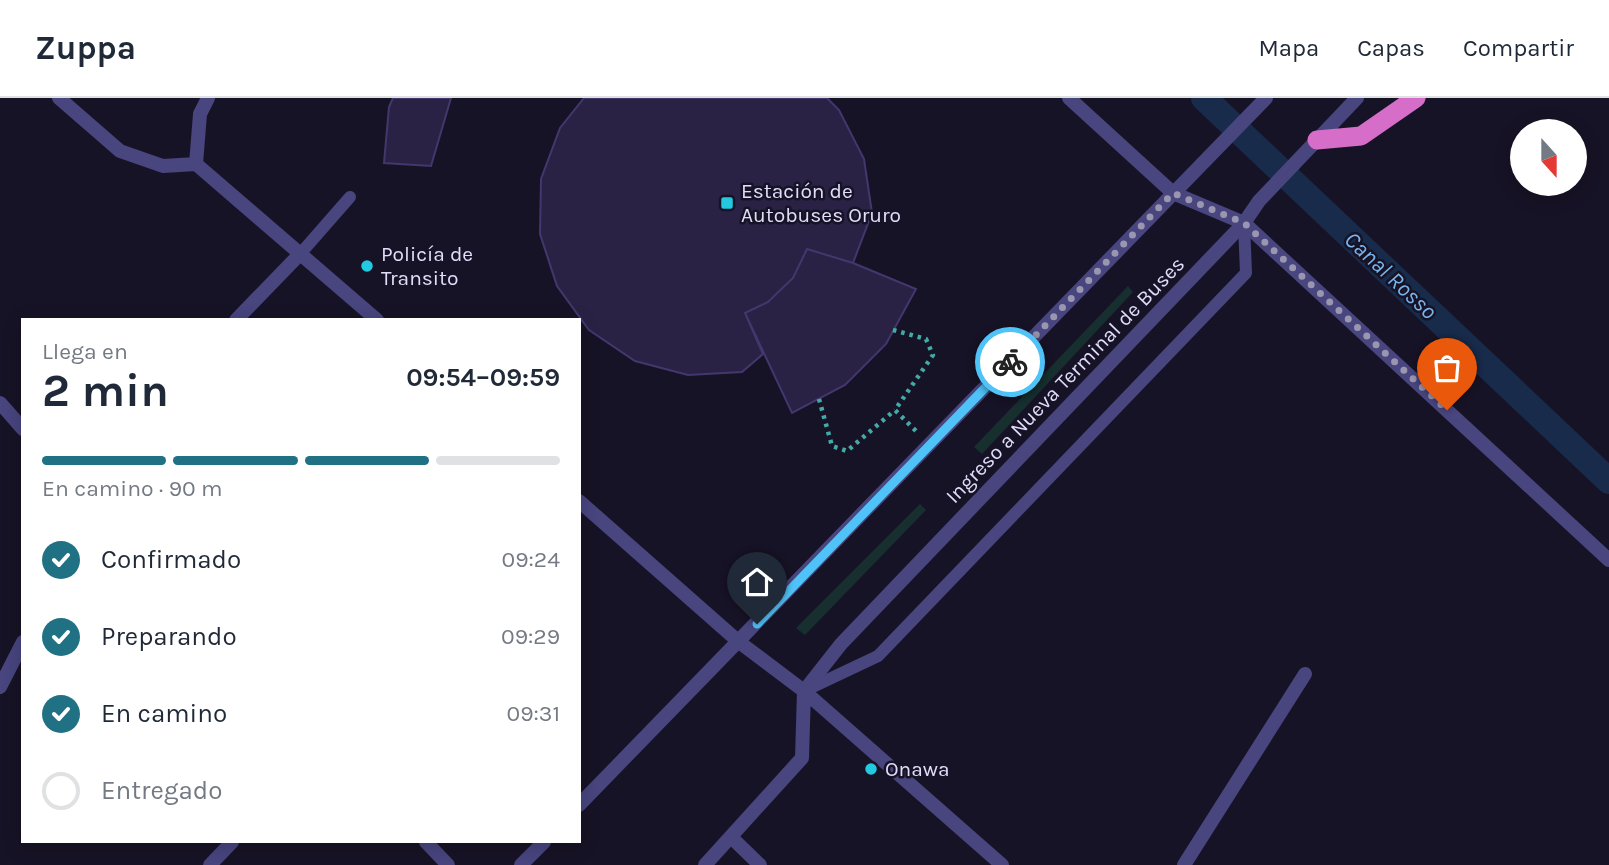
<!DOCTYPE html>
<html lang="es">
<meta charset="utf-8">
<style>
body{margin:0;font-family:Karla,sans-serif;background:#f2f2f3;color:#1f2937;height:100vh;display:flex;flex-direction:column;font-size:26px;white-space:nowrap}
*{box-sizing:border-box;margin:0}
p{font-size:23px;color:#747a83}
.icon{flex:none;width:38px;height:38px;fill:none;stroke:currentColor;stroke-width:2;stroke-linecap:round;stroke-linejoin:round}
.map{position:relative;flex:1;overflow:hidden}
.sheet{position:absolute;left:21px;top:220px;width:560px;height:525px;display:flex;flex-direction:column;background:#fff;border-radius:0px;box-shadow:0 4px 18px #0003}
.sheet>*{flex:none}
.needle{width:46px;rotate:159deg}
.fabs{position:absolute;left:1510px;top:21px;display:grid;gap:14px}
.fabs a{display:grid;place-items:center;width:77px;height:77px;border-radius:50%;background:#fff;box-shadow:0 4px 18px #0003;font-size:35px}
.pin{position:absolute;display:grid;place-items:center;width:60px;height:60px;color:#fff;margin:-72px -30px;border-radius:50% 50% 50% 0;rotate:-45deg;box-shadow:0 0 7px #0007}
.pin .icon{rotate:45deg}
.courier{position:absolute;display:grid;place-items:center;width:70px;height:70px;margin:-35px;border:5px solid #4fc3f7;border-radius:50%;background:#fff;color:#222;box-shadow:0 2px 9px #0007}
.head em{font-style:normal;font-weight:700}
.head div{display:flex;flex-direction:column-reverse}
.head{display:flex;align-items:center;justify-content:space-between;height:119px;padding:0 21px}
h1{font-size:46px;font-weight:700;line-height:52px}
.bar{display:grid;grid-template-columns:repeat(4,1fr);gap:10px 7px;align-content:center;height:84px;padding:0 21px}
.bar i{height:9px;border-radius:5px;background:#e0e1e3}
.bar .active{background:#207184}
.bar p{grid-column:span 4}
ol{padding:0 21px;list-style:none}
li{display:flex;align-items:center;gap:21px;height:77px}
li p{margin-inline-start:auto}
li .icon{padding:7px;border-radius:50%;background:#207184;color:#fff;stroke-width:4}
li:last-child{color:#747a83}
li i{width:38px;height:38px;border:4px solid #e0e1e3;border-radius:50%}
header{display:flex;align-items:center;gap:42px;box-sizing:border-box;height:98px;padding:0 35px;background:#fff;border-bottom:2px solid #e0e1e3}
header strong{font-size:33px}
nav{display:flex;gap:38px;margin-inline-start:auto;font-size:24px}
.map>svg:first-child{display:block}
.green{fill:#172f2f}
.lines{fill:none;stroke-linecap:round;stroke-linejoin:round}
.canal{stroke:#182b4a;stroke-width:26}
.building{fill:#2a2245;stroke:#43376d;stroke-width:2}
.path{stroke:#41aba7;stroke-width:4.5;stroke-dasharray:3.5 5;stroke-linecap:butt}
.service{stroke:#48457f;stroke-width:12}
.minor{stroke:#48457f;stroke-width:14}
.tertiary{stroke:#48457f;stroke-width:14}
.trunk{stroke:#d66dc8;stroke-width:19}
.done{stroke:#9a96b0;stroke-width:7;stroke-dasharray:0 12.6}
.route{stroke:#4fc3f7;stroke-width:9}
.poi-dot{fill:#22c9e1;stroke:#171326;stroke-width:2.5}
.labels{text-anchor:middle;stroke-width:5;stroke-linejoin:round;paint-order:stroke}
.poi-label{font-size:21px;fill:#e1ddfa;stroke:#171326;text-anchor:start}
.street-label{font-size:21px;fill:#e1ddfa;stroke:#171326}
.water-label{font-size:23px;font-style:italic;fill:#79b4ed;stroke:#171326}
</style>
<header>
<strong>Zuppa</strong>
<nav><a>Mapa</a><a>Capas</a><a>Compartir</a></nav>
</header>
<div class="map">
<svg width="1609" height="767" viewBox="0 0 1609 767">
<rect width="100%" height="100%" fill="#171326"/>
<!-- green -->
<path class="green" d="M1128 188 1133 194 982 356 974 349Z
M920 406 926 412 805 537 796 530Z"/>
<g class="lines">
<!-- canal -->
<path class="canal" d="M1204 0 1609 383"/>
</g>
<!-- building -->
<path class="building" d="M393 0H451L431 68 384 65 389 9Z
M584 0H827L839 12 864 61 872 115 853 165 807 151 793 180 768 204 745 215 763 256 742 274 688 277 635 263 589 232 557 188 540 136 541 81 560 30Z
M807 151 853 165 916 191 886 246 845 287 792 315 745 215 768 204 793 180Z"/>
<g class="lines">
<!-- path -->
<path class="path" d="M893 232 926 241 933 257 895 312 917 334
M819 301 832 348 847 353 895 312"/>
<!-- service -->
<path class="service" d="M301 155 350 99
M804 593 878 558 1246 175 1244 125"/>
<!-- minor -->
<path class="minor" d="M59 0 120 53 163 68 196 66
M208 0 200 16 196 66 377 222
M1069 0 1173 95 1244 125 1609 462
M236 222 301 155
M0 305 23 331
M579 403 739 544 804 593 1002 767
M0 589 23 544
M731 739 760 767
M426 744 448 767
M210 767 232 744
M705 767 802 660 804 593
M1184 767 1305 576"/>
<!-- tertiary -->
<path class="tertiary" d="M804 593 841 546 1244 125 1259 103 1357 0
M579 707 1266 0
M521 767 544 744"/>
<!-- trunk -->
<path class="trunk" d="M1317 42 1361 38 1416 0"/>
</g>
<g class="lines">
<!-- done -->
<path class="done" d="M1010 264 1173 95 1244 125 1447 312"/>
<!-- route -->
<path class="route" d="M757 526 1010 264"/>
</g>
<!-- markers -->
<g class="poi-dot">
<rect x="720" y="98" width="14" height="14" rx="3.5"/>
<circle cx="367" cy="168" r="7"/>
<circle cx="871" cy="671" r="7"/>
</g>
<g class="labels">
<!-- poi labels -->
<g class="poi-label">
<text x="741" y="100">Estación de<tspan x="741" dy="24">Autobuses Oruro</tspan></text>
<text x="381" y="163">Policía de<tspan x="381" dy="24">Transito</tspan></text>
<text x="885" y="678">Onawa</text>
</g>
<!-- street labels -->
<g class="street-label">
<text transform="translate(1065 282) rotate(-46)" y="7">Ingreso a Nueva Terminal de Buses</text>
</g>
<!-- water labels -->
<g class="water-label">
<text transform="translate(1391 177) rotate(43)" y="8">Canal Rosso</text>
</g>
</g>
</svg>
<div class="fabs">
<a><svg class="needle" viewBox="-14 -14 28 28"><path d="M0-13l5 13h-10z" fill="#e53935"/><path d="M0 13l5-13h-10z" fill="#747a83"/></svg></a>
</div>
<div class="pin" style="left:1447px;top:312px;background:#ea580c"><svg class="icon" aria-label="bag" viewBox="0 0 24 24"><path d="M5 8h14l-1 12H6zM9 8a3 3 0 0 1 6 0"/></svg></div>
<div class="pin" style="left:757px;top:526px;background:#1f2937"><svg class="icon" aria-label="home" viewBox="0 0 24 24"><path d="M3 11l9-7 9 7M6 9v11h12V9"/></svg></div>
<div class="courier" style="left:1010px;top:264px"><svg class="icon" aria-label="bike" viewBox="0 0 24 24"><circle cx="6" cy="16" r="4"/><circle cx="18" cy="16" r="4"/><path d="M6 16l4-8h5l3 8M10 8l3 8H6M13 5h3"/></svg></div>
<section class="sheet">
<div class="head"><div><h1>2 min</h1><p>Llega en</p></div><em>09:54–09:59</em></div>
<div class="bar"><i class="active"></i><i class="active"></i><i class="active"></i><i></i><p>En camino · 90 m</p></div>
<ol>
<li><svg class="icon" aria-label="check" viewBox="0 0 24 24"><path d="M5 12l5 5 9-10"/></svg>Confirmado<p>09:24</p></li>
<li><svg class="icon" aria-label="check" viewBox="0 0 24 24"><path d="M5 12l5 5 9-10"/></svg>Preparando<p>09:29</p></li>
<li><svg class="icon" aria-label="check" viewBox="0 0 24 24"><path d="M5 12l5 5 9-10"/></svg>En camino<p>09:31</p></li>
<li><i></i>Entregado</li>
</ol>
</section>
</div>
